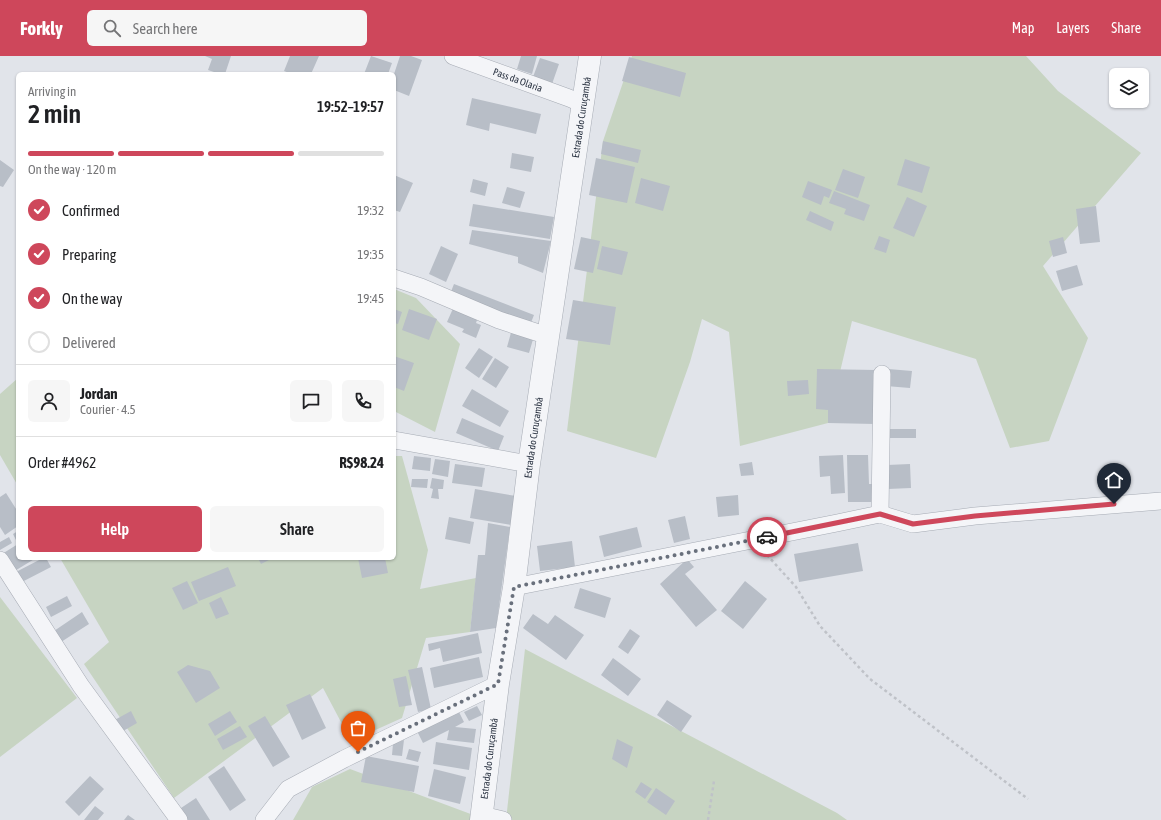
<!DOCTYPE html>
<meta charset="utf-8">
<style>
body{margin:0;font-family:"Asap Condensed",sans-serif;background:#f6f6f6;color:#202124;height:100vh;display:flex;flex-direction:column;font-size:15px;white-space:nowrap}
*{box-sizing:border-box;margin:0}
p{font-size:13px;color:#757577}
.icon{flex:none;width:22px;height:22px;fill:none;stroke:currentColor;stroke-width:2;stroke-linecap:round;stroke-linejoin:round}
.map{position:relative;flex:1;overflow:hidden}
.panel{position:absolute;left:16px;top:16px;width:380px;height:488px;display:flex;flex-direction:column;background:#fff;border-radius:6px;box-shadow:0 1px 3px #0004}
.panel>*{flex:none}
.buttons{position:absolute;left:1109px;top:12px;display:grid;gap:8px}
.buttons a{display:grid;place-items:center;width:40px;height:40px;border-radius:6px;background:#fff;box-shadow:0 1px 3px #0004;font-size:20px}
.pin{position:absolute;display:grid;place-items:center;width:34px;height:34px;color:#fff;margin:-41px -17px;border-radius:50% 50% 50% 0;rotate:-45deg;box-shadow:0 0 4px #0007}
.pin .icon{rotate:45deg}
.courier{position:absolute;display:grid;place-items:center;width:40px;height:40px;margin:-20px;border:3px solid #ce475b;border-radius:50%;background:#fff;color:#222;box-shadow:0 1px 5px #0007}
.head em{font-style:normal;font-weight:600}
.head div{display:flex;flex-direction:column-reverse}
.head{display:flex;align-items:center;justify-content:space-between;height:68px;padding:0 12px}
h1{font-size:26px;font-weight:600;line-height:30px}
.bar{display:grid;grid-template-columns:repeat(4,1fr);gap:6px 4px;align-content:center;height:48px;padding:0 12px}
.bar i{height:5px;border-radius:3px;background:#e0e0e0}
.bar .active{background:#ce475b}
.bar p{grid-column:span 4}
.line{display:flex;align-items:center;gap:10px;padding:0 12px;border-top:1px solid #e0e0e0}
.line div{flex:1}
.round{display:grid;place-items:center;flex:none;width:42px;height:42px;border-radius:6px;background:#f6f6f6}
ol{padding:0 12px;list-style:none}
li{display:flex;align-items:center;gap:12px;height:44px}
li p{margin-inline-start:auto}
li .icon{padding:4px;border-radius:50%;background:#ce475b;color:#fff;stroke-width:4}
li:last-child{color:#757577}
li i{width:22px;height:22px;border:2px solid #e0e0e0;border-radius:50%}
.primary-button{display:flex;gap:8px;margin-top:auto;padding:8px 12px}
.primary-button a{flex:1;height:46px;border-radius:6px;background:#ce475b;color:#fff;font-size:16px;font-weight:600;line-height:46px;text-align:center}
.primary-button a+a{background:#f6f6f6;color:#202124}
header{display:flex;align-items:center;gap:24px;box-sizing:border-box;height:56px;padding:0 20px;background:#ce475b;color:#fff}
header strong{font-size:19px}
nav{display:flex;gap:22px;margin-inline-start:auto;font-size:14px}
.search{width:280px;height:36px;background:#f6f6f6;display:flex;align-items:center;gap:10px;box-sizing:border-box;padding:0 14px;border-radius:6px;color:#757577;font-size:15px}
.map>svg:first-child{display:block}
.green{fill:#c7d4c2}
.building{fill:#b8bec7}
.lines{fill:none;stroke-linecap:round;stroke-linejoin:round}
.minor-casing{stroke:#a6abb4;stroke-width:18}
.tertiary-casing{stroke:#a6abb4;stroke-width:23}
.path{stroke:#bfc2c8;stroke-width:2.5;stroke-dasharray:3 3;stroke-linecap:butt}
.minor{stroke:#f4f5f8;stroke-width:17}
.tertiary{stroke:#f4f5f8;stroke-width:22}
.done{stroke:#69707c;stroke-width:4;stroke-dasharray:0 7.2}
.route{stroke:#ce475b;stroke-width:5}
.labels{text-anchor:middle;stroke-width:3;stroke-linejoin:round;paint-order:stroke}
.street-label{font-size:10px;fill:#293241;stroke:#f1f3f7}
</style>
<header>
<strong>Forkly</strong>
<div class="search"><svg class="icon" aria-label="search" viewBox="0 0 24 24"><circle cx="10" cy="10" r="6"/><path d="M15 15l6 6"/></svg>Search here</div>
<nav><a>Map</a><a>Layers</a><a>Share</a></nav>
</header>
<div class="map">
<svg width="1161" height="764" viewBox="0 0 1161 764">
<rect width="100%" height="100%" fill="#e1e4ea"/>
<!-- green -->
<path class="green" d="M632 0H1026L1058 35 1141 97 1043 210 1088 282 1049 385 1010 392 976 303 852 265 828 367 740 390 729 276 702 263 690 306 656 402 567 375 603 85Z
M394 233 416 242 460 288 435 376 394 355Z
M18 322V430L0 399V338Z
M394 400H402L428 494 420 533 476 522 470 576 426 582 402 662 351 685 323 632 174 742 84 608 109 586 60 502H394Z
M0 541 77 642 0 701Z
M525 593 837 757 847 764H506Z
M350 713 476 760 475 764H293L312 731Z"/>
<!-- building -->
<path class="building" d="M205 0H231L225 18H220L208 14 212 3Z
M290 0H319L311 18H292L284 15Z
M371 0 392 7 388 18H364Z
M400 0H411L422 4 409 40 394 34V18Z
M521 0H537L532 18 517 13Z
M629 1 686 17 680 41 622 25Z
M540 2 559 8 552 28 533 21Z
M472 42 541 58 536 78 490 67 489 75 466 69Z
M603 85 641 94 638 107 601 98Z
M512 97 534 101 531 116 510 112Z
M596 102 635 111 627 147 589 139Z
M905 103 930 111 922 137 897 129Z
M0 104 14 114 3 131 0 130Z
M843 113 865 121 858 142 835 134Z
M394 119 413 127 400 156 394 154Z
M641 122 670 130 663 155 635 147Z
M473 123 488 127 485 140 470 136Z
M808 125 832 134 829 142 824 140 821 149 802 141Z
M507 131 525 136 520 152 502 147Z
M834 135 870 149 864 165 844 158 846 153 829 147Z
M907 141 927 150 914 181 893 172Z
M473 148 554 161 550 183 469 170Z
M1096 150 1100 186 1080 188 1076 153Z
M810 155 834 166 831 175 806 164Z
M472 174 551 185 543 217 518 207V201L469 188Z
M879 180 890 184 886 197 874 193Z
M581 181 600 185 593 217 574 213Z
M1063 181 1067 197 1053 201 1049 185Z
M441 190 458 198 446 226 429 218Z
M602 190 628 196 622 219 597 213Z
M1077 209 1083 229 1062 235 1056 215Z
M454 228 534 259 530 269 450 238Z
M573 244 616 251 610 289 566 283Z
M455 248 479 258 476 267 481 269 476 282 462 276 464 273 447 266Z
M394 253 402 256 398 268 394 267Z
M409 253 437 263 429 284 402 274Z
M512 273 534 280 529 297 507 291Z
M479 292 493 301 479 322 465 312Z
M394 300 414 307 404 335 394 331Z
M495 302 509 311 496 332 482 323Z
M817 313 876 314 875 368 828 367V354L816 353Z
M888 313 912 315 910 332 886 330Z
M808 324 809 338 788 340 787 325Z
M472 333 509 355 500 371 462 350Z
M462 362 504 380 498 395 456 377Z
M887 373H916V382H887Z
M843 399 845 437 831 438 830 420 820 421 819 400Z
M847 399H868L869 428H875V446H848Z
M414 400 431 402 430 415 412 413Z
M435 403 450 405 448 421 432 418Z
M752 406 754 419 741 420 739 408Z
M455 408 485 412 482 431 452 427Z
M910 408 911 432 888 433 887 409Z
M432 422 444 424 443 433H438L439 443 431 442 433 433 430 432Z
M412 423H428L427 432 411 431Z
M475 433 516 440 511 469 470 462Z
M6 437 18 456V470L5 479 0 471V441Z
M738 439 739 459 718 461 716 441Z
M685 460 690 483 674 487 668 464Z
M449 461 474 466 470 488 445 483Z
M488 467 510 471 496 572 470 576 478 499H485Z
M637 471 642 491 604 501 599 480Z
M18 475V483L16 484 13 478Z
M9 481 12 487 0 494V486Z
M572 485 575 511 540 515 537 490Z
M858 487 863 515 799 526 794 498Z
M18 488V502H36L13 516 2 498Z
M43 502H46L51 511 20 527 14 517Z
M258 502H273L261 508Z
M358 502H385L388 517 362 522Z
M687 503 694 511 685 518 717 554 696 571 660 528Z
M228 511 236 530 199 545 191 526Z
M187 525 198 547 183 554 172 532Z
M745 525 767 543 743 573 721 555Z
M580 532 611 542 605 562 574 552Z
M67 540 72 550 51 561 46 551Z
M221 541 229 558 216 563 209 547Z
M82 556 89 568 61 586 54 575Z
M533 558 548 568 555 559 584 579 566 604 523 572Z
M630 573 640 580 628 598 618 591Z
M478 577 482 597 443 606 440 592 429 595 428 588Z
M479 601 483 621 434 632 430 612Z
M613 602 641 623 628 640 601 619Z
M188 609 210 615 220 632 196 647 177 616Z
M422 611 431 653 418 656 408 614Z
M406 620 412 649 399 651 393 623Z
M310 638 326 672 302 684 286 649Z
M667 644 692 660 681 676 657 659Z
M477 650 482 659 469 665 464 656Z
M458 654 464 666 455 671 476 673 474 687 447 684 449 674 423 687 417 675Z
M131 655 137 667 118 678 111 666Z
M230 655 237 666 215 680 208 668Z
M265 660 290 701 273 711 248 670Z
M240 670 247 681 223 694 217 683Z
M617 683 633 691 627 712 612 703Z
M404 684 402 700 392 699 393 688Z
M436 686 472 692 469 714 433 708Z
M409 693 421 696 418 706 406 703Z
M366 700 419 710 414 736 361 726Z
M224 710 246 744 230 755 208 721Z
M434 713 466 721 460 748 428 740Z
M90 720 104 733 79 760 65 746Z
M641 726 652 733 645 743 635 736Z
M656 732 675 745 666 759 647 746Z
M196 742 210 764H184L178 754Z
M95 750 104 757 98 764H84Z
M128 759 135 764H124Z"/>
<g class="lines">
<defs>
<g id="minor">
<path id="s1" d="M453 0 569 42 583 48"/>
<path d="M394 222 421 231 499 264 548 280"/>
<path d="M394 384 529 408"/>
<path d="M880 458 882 318"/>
<path d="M0 504 81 630 179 764"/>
<path d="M514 531 837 467 880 458 913 468 975 460 1161 445"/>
<path d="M482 759 503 764"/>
<path d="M264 764 288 733 344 703 498 628"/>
</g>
<g id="tertiary">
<path id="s2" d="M481 764 498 628 514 531 529 408 590 0"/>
</g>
</defs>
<!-- minor casing -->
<use href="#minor" class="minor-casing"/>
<!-- tertiary casing -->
<use href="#tertiary" class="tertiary-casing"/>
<!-- path -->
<path class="path" d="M767 499 796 531 820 570 870 623 1028 743
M708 764 714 725"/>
<!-- minor -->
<use href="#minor" class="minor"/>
<!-- tertiary -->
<use href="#tertiary" class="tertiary"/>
</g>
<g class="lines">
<!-- done -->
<path class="done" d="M358 696 498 628 514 531 767 481"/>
<!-- route -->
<path class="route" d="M767 481 880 458 913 468 975 460 1114 448"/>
</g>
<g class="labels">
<!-- street labels -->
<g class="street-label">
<text dy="4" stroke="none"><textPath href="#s1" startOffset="69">Pass da Olaria</textPath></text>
<text dy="4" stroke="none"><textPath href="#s2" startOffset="710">Estrada do Curuçambá</textPath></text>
<text dy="4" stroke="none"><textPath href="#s2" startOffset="386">Estrada do Curuçambá</textPath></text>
<text dy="4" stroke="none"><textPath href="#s2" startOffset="62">Estrada do Curuçambá</textPath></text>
</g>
</g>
</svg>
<div class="buttons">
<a><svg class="icon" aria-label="layers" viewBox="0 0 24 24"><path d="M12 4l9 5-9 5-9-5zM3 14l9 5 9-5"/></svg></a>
</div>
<div class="pin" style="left:358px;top:696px;background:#ea580c"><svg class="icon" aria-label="bag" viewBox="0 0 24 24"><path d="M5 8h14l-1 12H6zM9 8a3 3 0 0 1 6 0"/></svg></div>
<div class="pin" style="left:1114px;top:448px;background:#1f2937"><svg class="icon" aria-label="home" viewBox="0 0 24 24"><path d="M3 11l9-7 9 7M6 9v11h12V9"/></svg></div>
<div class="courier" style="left:767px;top:481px"><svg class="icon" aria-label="car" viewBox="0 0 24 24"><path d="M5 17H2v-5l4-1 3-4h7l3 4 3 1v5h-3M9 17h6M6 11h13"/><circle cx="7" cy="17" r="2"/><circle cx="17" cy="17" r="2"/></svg></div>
<section class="panel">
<div class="head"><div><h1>2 min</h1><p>Arriving in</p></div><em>19:52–19:57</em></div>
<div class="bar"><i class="active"></i><i class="active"></i><i class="active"></i><i></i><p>On the way · 120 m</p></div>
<ol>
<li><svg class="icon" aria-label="check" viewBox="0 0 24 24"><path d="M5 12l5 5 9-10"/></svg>Confirmed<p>19:32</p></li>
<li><svg class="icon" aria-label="check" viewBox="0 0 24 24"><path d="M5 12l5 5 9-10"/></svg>Preparing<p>19:35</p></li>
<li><svg class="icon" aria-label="check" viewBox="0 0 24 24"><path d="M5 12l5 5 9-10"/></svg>On the way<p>19:45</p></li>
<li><i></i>Delivered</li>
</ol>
<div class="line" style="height:72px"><a class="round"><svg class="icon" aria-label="person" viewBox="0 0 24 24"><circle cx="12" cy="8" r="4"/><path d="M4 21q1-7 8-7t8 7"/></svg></a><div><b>Jordan</b><p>Courier · 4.5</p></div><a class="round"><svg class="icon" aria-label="chat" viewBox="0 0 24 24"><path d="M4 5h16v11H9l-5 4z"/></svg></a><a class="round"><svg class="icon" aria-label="phone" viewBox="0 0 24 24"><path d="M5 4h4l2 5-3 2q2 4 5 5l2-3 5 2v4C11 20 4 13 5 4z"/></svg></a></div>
<div class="line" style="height:52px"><div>Order #4962</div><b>R$98.24</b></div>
<div class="primary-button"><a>Help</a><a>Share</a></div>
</section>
</div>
